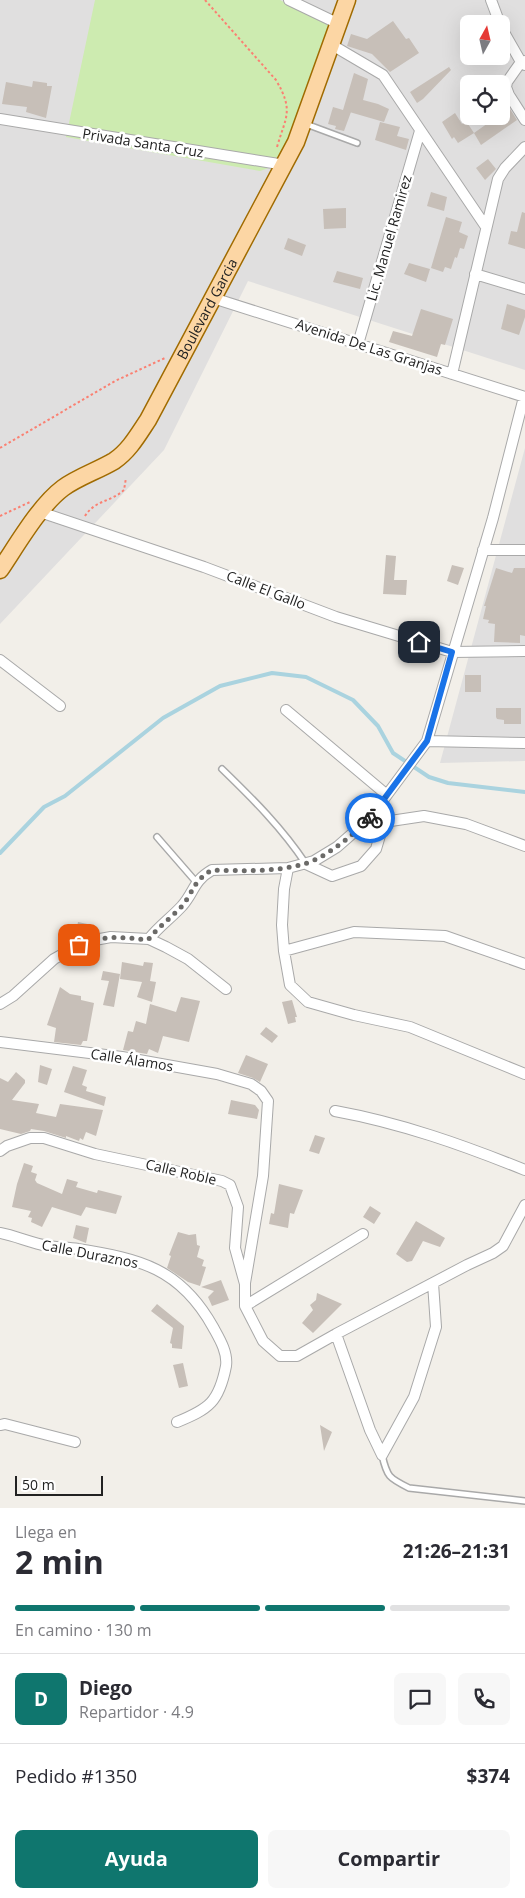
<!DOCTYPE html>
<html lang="es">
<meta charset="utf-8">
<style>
body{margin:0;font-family:"Open Sans",sans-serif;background:#f7f7f7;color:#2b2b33;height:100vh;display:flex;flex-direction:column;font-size:19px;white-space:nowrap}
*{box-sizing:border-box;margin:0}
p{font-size:16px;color:#7c7c81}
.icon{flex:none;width:28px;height:28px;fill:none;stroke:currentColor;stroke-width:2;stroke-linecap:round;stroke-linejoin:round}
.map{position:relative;height:1508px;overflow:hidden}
.drawer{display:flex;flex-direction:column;background:#fff;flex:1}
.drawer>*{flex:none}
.needle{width:32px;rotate:8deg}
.buttons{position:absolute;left:460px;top:15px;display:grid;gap:10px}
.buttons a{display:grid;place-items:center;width:50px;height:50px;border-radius:8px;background:#fff;box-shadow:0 5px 20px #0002;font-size:25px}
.scale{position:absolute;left:15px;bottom:12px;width:88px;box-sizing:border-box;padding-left:5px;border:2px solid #222;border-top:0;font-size:14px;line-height:18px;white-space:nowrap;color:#222;-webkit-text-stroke:4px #fff;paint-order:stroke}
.pin{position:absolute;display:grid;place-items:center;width:42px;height:42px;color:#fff;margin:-21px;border-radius:10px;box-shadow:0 2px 8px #0006}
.courier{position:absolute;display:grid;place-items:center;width:50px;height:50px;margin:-25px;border:4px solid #1a73e8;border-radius:50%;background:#fff;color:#222;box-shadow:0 1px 6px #0007}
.summary em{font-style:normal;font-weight:700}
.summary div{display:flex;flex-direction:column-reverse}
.summary{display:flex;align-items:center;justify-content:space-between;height:85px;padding:0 15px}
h1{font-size:32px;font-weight:700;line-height:38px}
.bar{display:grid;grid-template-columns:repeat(4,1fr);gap:8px 5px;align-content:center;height:60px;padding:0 15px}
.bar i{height:6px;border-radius:4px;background:#e1e1e2}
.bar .on{background:#0f766e}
.bar p{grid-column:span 4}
.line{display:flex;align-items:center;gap:12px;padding:0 15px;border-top:1px solid #e1e1e2}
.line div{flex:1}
.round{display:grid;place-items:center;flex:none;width:52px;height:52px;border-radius:8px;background:#f7f7f7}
.cta{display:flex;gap:10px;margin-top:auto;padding:10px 15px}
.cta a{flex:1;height:58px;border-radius:8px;background:#0f766e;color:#fff;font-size:20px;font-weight:700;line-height:58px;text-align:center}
.cta a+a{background:#f7f7f7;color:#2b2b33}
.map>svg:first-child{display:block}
.residential{fill:#e0dfdf;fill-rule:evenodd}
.grass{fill:#cdebb0}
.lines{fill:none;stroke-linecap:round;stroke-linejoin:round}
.stream{stroke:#aad3df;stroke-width:4}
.building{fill:#c7bfb8}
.lane-casing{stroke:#a9a9a9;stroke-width:8}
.street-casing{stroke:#a9a9a9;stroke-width:12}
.primary-casing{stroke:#a06b00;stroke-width:19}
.path{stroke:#fa8072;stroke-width:2;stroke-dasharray:2.5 2.5;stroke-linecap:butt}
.lane{stroke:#fff;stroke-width:5}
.street{stroke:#fff;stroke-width:10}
.primary{stroke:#fcd6a4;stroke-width:16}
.done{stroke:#6b6a68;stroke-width:5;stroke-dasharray:0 9}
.route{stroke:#1a73e8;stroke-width:6}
.labels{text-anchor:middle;stroke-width:5;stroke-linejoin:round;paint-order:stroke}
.street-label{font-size:14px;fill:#222;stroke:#fff}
</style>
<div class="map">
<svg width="525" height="1508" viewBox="0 0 525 1508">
<rect width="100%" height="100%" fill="#f2efe9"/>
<!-- residential -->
<path class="residential" d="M0 0H525V370L248 281 164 450 0 624ZM469 24H501V56H469ZM469 84H501V116H469Z
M525 448V761L440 763Z"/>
<!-- grass -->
<path class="grass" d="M95 0H280L342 32 296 159 260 171 66 137Z"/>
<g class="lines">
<!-- stream -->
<path class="stream" d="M0 853 44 807 65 796 163 718 220 686 272 673 306 677 353 700 378 726 393 753 429 777 448 783 525 792"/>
</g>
<!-- building -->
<path class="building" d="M393 21 406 39 409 38 419 53 390 72 372 54 347 46 351 34 367 39Z
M449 67 451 70 423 99 417 103 410 92Z
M354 73 368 79 363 100 378 104 389 109 384 122 346 111 351 112 344 131 335 129 336 126 328 124 333 107 343 110Z
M33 81 47 83V86H52L46 118 26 112 27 107 2 104 6 82 32 87Z
M510 109 517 120 481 145 474 133 458 143 454 137 452 139 442 122 455 113 462 124 466 121 474 133 498 116H501V114Z
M380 122 400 127 397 136 409 139 406 150 375 140Z
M488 159 496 169 485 180 476 168Z
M431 192 447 197 444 211 427 206Z
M346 208V228L324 229 323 209Z
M522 212 525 213V249L508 244 511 231 517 232Z
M446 217 462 222 459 232 468 236 464 249 460 248 457 258 455 257 451 269 445 267 443 272 431 268Z
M288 238 306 245 302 256 284 249Z
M409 263 430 269 426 282 404 274Z
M337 271 363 278 360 289 333 282Z
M507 304 525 310V317L519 335 501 329Z
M421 309 453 319 445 345 441 344 437 357 389 342 393 331 412 336Z
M386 555 396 556 394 580H407L406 595 383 594Z
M452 565 464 568 458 585 447 581Z
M496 568 512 573 514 568H525V636L520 635V643L494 642 495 624 488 623 489 620 483 619 486 606H484Z
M465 675H481V692H465Z
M496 708H521V724H504V720L497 719 496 717Z
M78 922 92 925 90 934 80 938 75 937Z
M122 962 143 966 144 962 153 963 150 981 156 982 152 1002 137 997 142 982 120 979Z
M103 971 120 974 114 1007 103 1005 109 981 101 980Z
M60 987 70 994 81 996V1000L94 1003 87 1041H83L81 1045 54 1042 56 1028 47 1025Z
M181 997 200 1001 189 1042 163 1036 158 1053 149 1049 147 1054 123 1050 128 1031 133 1032 136 1021 146 1024 150 1004 176 1012Z
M292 1000 297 1017H295L296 1022 288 1024 282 1002Z
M266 1027 278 1036 272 1043 260 1034Z
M246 1055 268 1064 260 1082 253 1078 238 1073Z
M40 1065 52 1069 47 1085 38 1082Z
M73 1066 87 1070 82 1085 87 1087 86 1091 106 1097 104 1106 64 1092Z
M16 1072 25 1080V1083L12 1100 39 1104 36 1113 56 1117 60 1104 103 1110 96 1136 86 1132 83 1140 80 1138 79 1141 66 1136V1138L44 1131 31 1129 30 1131 21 1134 0 1129V1078L8 1082Z
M231 1100 255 1105 259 1110 257 1119 228 1114Z
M315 1135 325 1138 319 1154 309 1151Z
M24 1163 33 1166 31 1172 37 1174 35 1180 37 1183 62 1194 67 1179 78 1182 76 1187 97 1193 98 1190 122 1196 116 1214 86 1207 81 1216 52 1207 42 1227 31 1222 32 1218 28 1217 31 1211 12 1207 17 1184Z
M279 1184 303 1190 294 1214 290 1213 288 1228 269 1224 271 1213 274 1214Z
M370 1206 381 1213 374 1224 363 1217Z
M416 1221 445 1238 440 1247 423 1241 412 1261 407 1262 396 1254Z
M76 1225 89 1228 86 1243 73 1238Z
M178 1232 189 1235 196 1234 197 1245 200 1246 197 1257 204 1260 202 1266 206 1267 200 1286 188 1282 167 1268 171 1256 169 1255Z
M221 1280 229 1300 212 1306 208 1297 214 1291 201 1287Z
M317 1293 342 1304 313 1333 302 1323 313 1310 310 1305 316 1300Z
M157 1304 184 1326 182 1349 172 1348V1344L170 1343 173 1328 151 1311Z
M183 1363 188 1386 179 1388 173 1365Z
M320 1425 332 1432 324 1451Z"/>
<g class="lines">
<defs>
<path id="lane" d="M306 124 357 143
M222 769C253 799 282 828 306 864
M157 837 197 883
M382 1455C387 1477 389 1478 409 1488L525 1501"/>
<path id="street" d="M289 0 339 24
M491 0 500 24
M501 27 521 62 525 65
M332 45 383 75 486 227
M525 61 521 62 507 82 506 87 509 95 525 120
M0 119 285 165
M475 274 525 289
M213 298 525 397
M358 344 420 131
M452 374 498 179 505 168 525 147
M40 512 204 567 336 617 452 652 525 651
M483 550H525
M0 660 60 706
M286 710 387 795
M427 741 525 743
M369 819 384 822 424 816 466 824 525 846
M306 864 332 876 361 866 376 849 384 822
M288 868 284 889 282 925 284 951 290 985 308 1002 354 1015 410 1027 525 1074
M149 939C158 927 171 918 182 906 195 891 193 881 212 870L288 868 314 861 337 847 369 819 427 741 493 518 524 397
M284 951 354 932 445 936 525 964
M0 1004 13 996 54 959 70 950 89 941 111 937 149 939 166 947 188 959 226 989
M0 1042 122 1057 217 1074 251 1084 261 1091 268 1101 263 1176 245 1283
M335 1111C401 1123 463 1145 525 1170
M0 1151 7 1146 30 1138H44L95 1154 222 1181 230 1185 238 1207 235 1248 245 1284V1306L263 1341 280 1356H297L336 1334 467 1265 493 1253 503 1246 525 1205
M0 1233C16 1236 31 1243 48 1246 58 1248 68 1247 78 1249 140 1259 180 1268 213 1327 219 1338 228 1352 226 1366 219 1402 209 1409 177 1422
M245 1306 363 1234
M336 1334 370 1430 382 1455
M0 1425 5 1424 75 1442
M382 1455 414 1397 436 1327 433 1283"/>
<g id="primary">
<path id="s1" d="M0 570C17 545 39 506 63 488 78 477 97 471 114 461 129 451 138 435 148 420L296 142 347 0"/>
</g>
</defs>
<!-- lane casing -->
<use href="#lane" class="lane-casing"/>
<!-- street casing -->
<use href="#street" class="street-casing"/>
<!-- primary casing -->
<use href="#primary" class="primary-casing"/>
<!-- path -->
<path class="path" d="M205 0 276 80C294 111 286 116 277 147
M0 448 115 381 165 358
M0 516 30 502
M85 516C95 500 111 502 124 490L126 478"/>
<!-- lane -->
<use href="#lane" class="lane"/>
<!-- street -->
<use href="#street" class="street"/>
<!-- primary -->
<use href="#primary" class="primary"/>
</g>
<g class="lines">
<!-- done -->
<path class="done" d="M79 945C103 935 123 937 148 940 158 927 171 918 182 906 194 891 193 881 212 870 242 871 275 872 304 864 326 858 354 834 370 818"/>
<!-- route -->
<path class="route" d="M370 818 427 741 452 652 419 642"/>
</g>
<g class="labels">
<!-- street labels -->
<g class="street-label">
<text transform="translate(143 143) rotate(9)" y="5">Privada Santa Cruz</text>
<text transform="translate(389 238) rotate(-74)" y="5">Lic. Manuel Ramirez</text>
<text dy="5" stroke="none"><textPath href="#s1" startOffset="341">Boulevard Garcia</textPath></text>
<text transform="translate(369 347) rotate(18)" y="5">Avenida De Las Granjas</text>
<text transform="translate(266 590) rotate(21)" y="5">Calle El Gallo</text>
<text transform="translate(132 1060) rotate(9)" y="5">Calle Álamos</text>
<text transform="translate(181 1172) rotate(13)" y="5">Calle Roble</text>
<text transform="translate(90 1254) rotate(11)" y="5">Calle Duraznos</text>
</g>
</g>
</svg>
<div class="buttons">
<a><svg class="needle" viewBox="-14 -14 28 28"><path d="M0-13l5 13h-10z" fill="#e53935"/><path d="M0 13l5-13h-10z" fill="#7c7c81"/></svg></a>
<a><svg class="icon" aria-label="locate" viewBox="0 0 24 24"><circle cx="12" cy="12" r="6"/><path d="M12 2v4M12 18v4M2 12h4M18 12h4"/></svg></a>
</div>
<div class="scale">50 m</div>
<div class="pin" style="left:79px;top:945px;background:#ea580c"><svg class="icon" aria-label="bag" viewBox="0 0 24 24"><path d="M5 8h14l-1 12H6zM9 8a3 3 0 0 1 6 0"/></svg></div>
<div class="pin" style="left:419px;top:642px;background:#1f2937"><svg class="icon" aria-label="home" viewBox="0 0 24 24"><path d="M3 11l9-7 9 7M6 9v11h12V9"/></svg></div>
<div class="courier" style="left:370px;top:818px"><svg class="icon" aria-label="bike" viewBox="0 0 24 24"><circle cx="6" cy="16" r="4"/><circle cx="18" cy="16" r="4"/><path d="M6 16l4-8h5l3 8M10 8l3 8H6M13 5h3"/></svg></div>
</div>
<section class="drawer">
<div class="summary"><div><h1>2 min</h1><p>Llega en</p></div><em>21:26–21:31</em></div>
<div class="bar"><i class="on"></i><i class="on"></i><i class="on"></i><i></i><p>En camino · 130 m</p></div>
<div class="line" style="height:90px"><b class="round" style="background:#0f766e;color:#fff">D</b><div><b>Diego</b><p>Repartidor · 4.9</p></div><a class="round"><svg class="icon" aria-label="chat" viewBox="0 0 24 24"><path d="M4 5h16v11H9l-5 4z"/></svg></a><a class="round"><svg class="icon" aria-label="phone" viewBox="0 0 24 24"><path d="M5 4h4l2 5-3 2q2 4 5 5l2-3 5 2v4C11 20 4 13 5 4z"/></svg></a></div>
<div class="line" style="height:65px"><div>Pedido #1350</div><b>$374</b></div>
<div class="cta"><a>Ayuda</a><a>Compartir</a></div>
</section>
